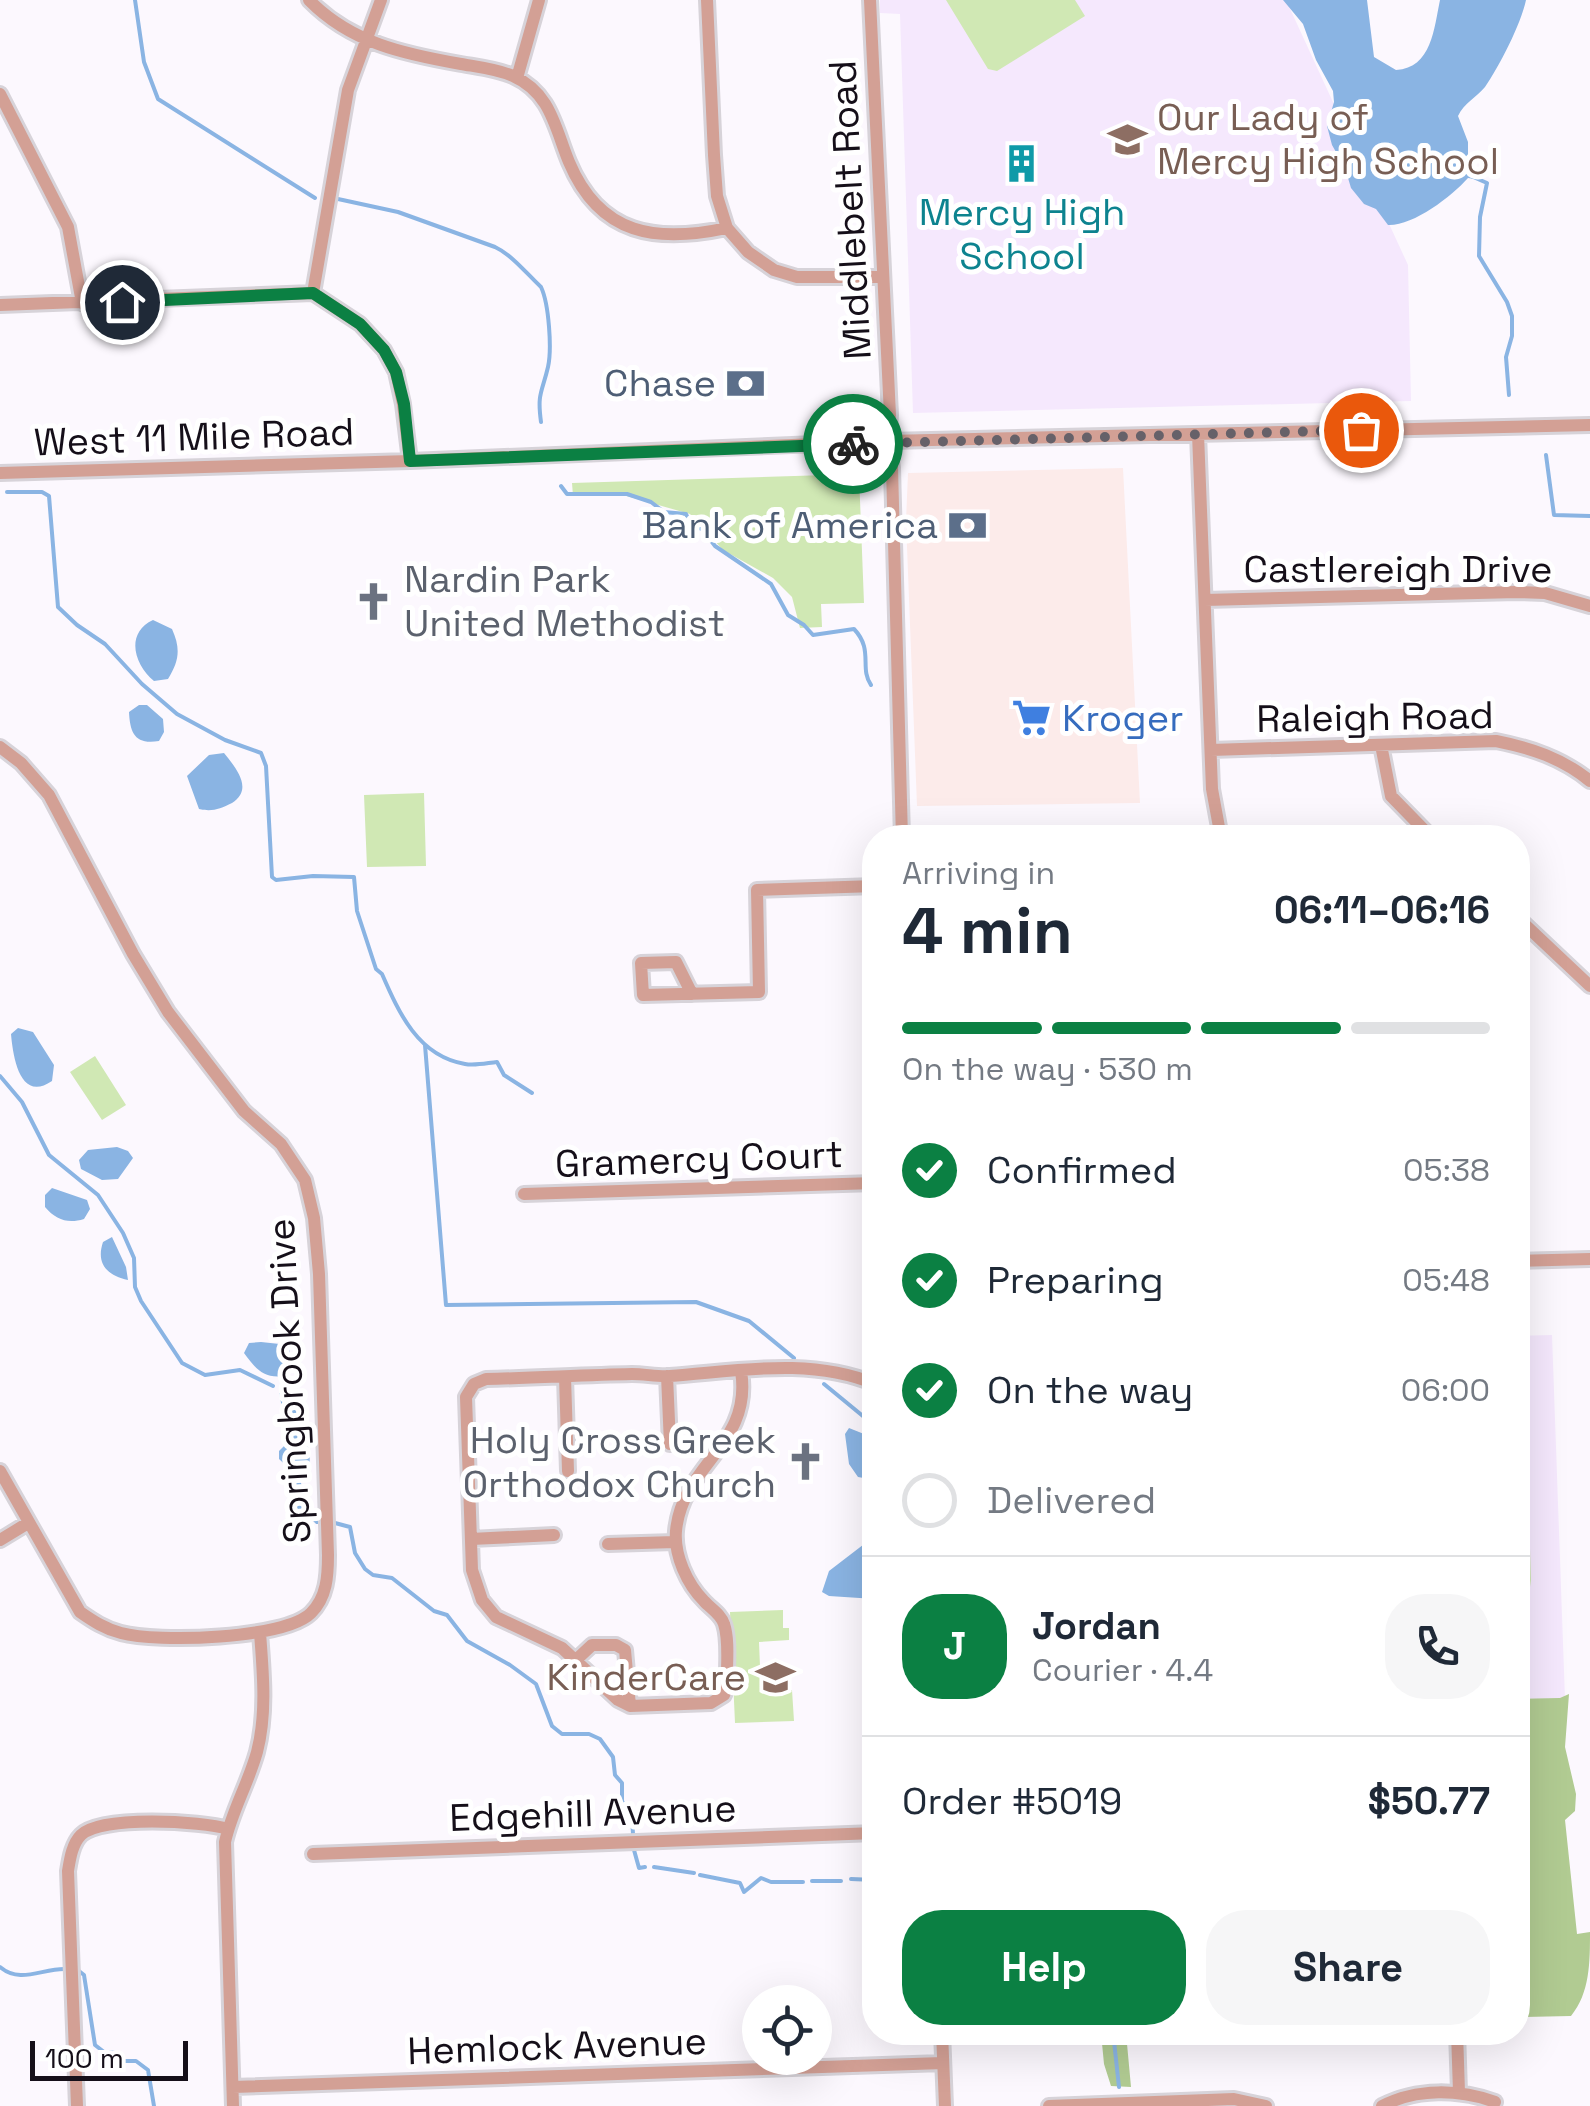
<!DOCTYPE html>
<meta charset="utf-8">
<style>
body{margin:0;font-family:"Space Grotesk",sans-serif;background:#f6f6f7;color:#1f2937;height:100vh;display:flex;flex-direction:column;font-size:38px;white-space:nowrap}
*{box-sizing:border-box;margin:0}
p{font-size:32px;color:#747a83}
.icon{flex:none;width:55px;height:55px;fill:none;stroke:currentColor;stroke-width:2;stroke-linecap:round;stroke-linejoin:round}
.map{position:relative;flex:1;overflow:hidden}
.sheet{position:absolute;left:862px;top:825px;width:668px;height:1220px;display:flex;flex-direction:column;background:#fff;border-radius:40px;box-shadow:0 10px 40px #0002}
.sheet>*{flex:none}
.fabs{position:absolute;left:742px;top:1985px;display:grid;gap:20px}
.fabs a{display:grid;place-items:center;width:90px;height:90px;border-radius:50%;background:#fff;box-shadow:0 10px 40px #0002;font-size:50px}
.scale{position:absolute;left:30px;bottom:25px;width:158px;box-sizing:border-box;padding-left:10px;border:5px solid #150f19;border-top:0;font-size:28px;line-height:35px;white-space:nowrap;color:#150f19;-webkit-text-stroke:8px #fff;paint-order:stroke}
.pin{position:absolute;display:grid;place-items:center;width:85px;height:85px;color:#fff;margin:-42px;border:5px solid #fff;border-radius:50%;box-shadow:0 2px 10px #0007}
.courier{position:absolute;display:grid;place-items:center;width:100px;height:100px;margin:-50px;border:8px solid #0b8043;border-radius:50%;background:#fff;color:#222;box-shadow:0 2px 12px #0007}
.overview em{font-style:normal;font-weight:800}
.overview div{display:flex;flex-direction:column-reverse}
.overview{display:flex;align-items:center;justify-content:space-between;height:170px;padding:0 40px}
h1{font-size:65px;font-weight:800;line-height:75px}
.bar{display:grid;grid-template-columns:repeat(4,1fr);gap:15px 10px;align-content:center;height:120px;padding:0 40px}
.bar i{height:12px;border-radius:8px;background:#e0e1e3}
.bar .active{background:#0b8043}
.bar p{grid-column:span 4}
.line{display:flex;align-items:center;gap:25px;padding:0 40px;border-top:2px solid #e0e1e3}
.line div{flex:1}
.round{display:grid;place-items:center;flex:none;width:105px;height:105px;border-radius:40px;background:#f6f6f7}
ol{padding:0 40px;list-style:none}
li{display:flex;align-items:center;gap:30px;height:110px}
li p{margin-inline-start:auto}
li .icon{padding:10px;border-radius:50%;background:#0b8043;color:#fff;stroke-width:4}
li:last-child{color:#747a83}
li i{width:55px;height:55px;border:5px solid #e0e1e3;border-radius:50%}
.primary-button{display:flex;gap:20px;margin-top:auto;padding:20px 40px}
.primary-button a{flex:1;height:115px;border-radius:40px;background:#0b8043;color:#fff;font-size:40px;font-weight:800;line-height:115px;text-align:center}
.primary-button a+a{background:#f6f6f7;color:#1f2937}
.map>svg:first-child{display:block}
.commercial{fill:#fcebea}
.built{fill:#f5e8fd}
.green{fill:#d0e8b4}
.forest{fill:#b1cb92}
.water{fill:#8ab4e3}
.lines{fill:none;stroke-linecap:round;stroke-linejoin:round}
.stream{stroke:#8ab4e3;stroke-width:4}
.minor-casing{stroke:#d7d3d9;stroke-width:18}
.minor{stroke:#d3a095;stroke-width:12}
.done{stroke:#666169;stroke-width:10;stroke-dasharray:0 18}
.route{stroke:#0b8043;stroke-width:12}
.labels{text-anchor:middle;stroke-width:10;stroke-linejoin:round;paint-order:stroke}
.education-label{font-size:38px;fill:#785e54;stroke:#fff;text-anchor:start}
.street-label{font-size:38px;fill:#150f19;stroke:#fff}
.culture-label{font-size:38px;fill:#0d838f;stroke:#fff}
.service-label{font-size:38px;fill:#4e5e75;stroke:#fff;text-anchor:end}
.worship-label{font-size:38px;fill:#5b616d;stroke:#fff;text-anchor:start}
.shop-label{font-size:38px;fill:#366cbe;stroke:#fff;text-anchor:start}
</style>
<div class="map">
<svg width="1590" height="2106" viewBox="0 0 1590 2106">
<rect width="100%" height="100%" fill="#fcf8fe"/>
<!-- commercial -->
<path class="commercial" d="M1123 468 1140 803 917 806 906 521 908 473Z"/>
<!-- built -->
<path class="built" d="M880 0H1286L1408 265 1411 401 913 413 900 14 880 13Z
M1552 1335 1565 1699 1518 1700V1336Z"/>
<!-- green -->
<path class="green" d="M946 0H1075L1085 16 997 71 988 69Z
M859 474 864 603 821 604 822 627 800 628 792 597 773 578 723 550 690 514 623 495 573 496 572 483Z
M424 793 426 866 367 867 364 795Z
M95 1056 126 1105 102 1120 70 1072Z
M1518 1394 1526 1423 1531 1580 1528 1601 1518 1620Z
M783 1610V1628H789V1640L759 1642 761 1691 792 1690 794 1721 735 1723 730 1612Z"/>
<!-- forest -->
<path class="forest" d="M1569 1694 1565 1747 1576 1794 1575 1811 1565 1820 1577 1934 1590 1932C1590 1962 1590 1993 1571 2016L1518 2017V1699L1560 1698Z
M1101 2033H1126L1131 2087 1111 2086 1104 2064Z"/>
<!-- water -->
<path class="water" d="M1283 0H1367L1374 57 1396 70C1432 68 1434 28 1440 0H1526C1521 24 1499 67 1485 87 1476 98 1464 103 1458 116L1468 142V165L1477 174 1475 179 1468 178C1451 197 1413 226 1388 225L1376 209 1364 204 1351 188 1345 168 1332 145 1327 126 1334 102 1333 91 1316 60 1303 24Z
M153 620 172 629C181 649 179 661 168 679L154 681C134 665 125 633 153 620Z
M139 705H147L163 719 164 732 159 741C135 745 130 733 129 712Z
M224 753C236 768 254 789 232 803 220 809 212 812 199 809L187 776 209 755Z
M18 1028 33 1032 54 1065 52 1081C20 1103 13 1057 11 1034Z
M117 1147 128 1151 133 1158 118 1179 102 1180 81 1169 79 1160 88 1150Z
M52 1188 87 1200 90 1209 84 1219C68 1224 56 1220 45 1207V1195Z
M112 1237 126 1267 128 1280C106 1275 96 1263 103 1242Z
M261 1342 289 1345 290 1368 285 1376C263 1379 256 1369 244 1353L249 1343Z
M279 1393 287 1394C299 1416 313 1442 309 1468L299 1474C299 1486 310 1495 311 1511L303 1515 292 1510 294 1473 279 1459V1451L289 1441Z
M849 1428 864 1434 875 1445V1480L858 1477 849 1464 845 1434Z
M872 1538H875V1599L829 1596 822 1592 829 1571Z"/>
<g class="lines">
<!-- stream -->
<path class="stream" d="M135 0 144 62 158 99 315 198
M1471 176 1487 183 1480 217 1479 256 1507 302 1512 316V336L1506 357 1509 395
M338 199 398 212 495 247C512 255 527 274 541 287 549 304 552 349 548 367 542 393 537 393 541 422
M1546 455 1554 515 1590 516
M561 486 567 494H627L651 502 664 512 686 514 691 525 702 529 715 546 771 584 788 615 804 625 813 635 854 629C874 650 859 668 871 685
M7 492H42L49 496 58 607 77 625 105 644 142 684 177 714 225 740 261 753 266 766 272 877 276 880 313 876 354 877 357 911 376 969 382 974C399 1013 418 1056 465 1064 475 1066 487 1063 497 1062L504 1075 532 1093
M425 1045 446 1305 696 1302 749 1321 794 1358
M0 1076 22 1102 49 1155 98 1195 123 1233 134 1258 135 1287 141 1301 182 1363 205 1375 240 1370 273 1386
M824 1384 875 1426
M306 1511 317 1522
M335 1523 350 1527 355 1553 365 1569 373 1575 392 1578 434 1611 447 1615 467 1641 510 1665 536 1684 552 1726 562 1734H589L600 1739 613 1757 615 1775 622 1783V1801L632 1817 633 1834
M634 1850 639 1868 645 1867
M654 1867 694 1873
M700 1875 740 1883 744 1892 761 1878 771 1882H803
M851 1879 875 1880
M812 1881H841
M0 1967C20 1984 41 1969 64 1969
M79 1971 84 1975 95 2045 104 2052 116 2053 124 2061H136L148 2070 154 2106
M1113 2032 1119 2087"/>
<defs>
<path id="minor" d="M309 0C351 43 404 54 461 64 478 67 497 69 513 76 551 93 555 128 569 162 600 236 657 243 727 228
M707 0 714 155 717 196 727 228 748 252 774 270 797 277H882
M870 0 890 415 888 441 892 468 902 838
M517 78 539 0
M0 94 68 227 82 303
M313 293 348 90 381 0
M0 305 313 293 360 324 384 350 396 372 403 404 410 461
M1198 434 1212 789 1221 838
M0 473 410 461 888 441 1590 425
M1205 600 1517 592 1545 593 1590 606
M1381 745 1391 796 1432 838
M0 747 21 763 49 795 133 954 168 1012 244 1111 281 1144 305 1180 314 1218 319 1274 328 1555C328 1576 327 1597 311 1613 285 1639 157 1643 121 1633 105 1629 93 1621 80 1612L0 1471
M1211 750 1496 741C1531 748 1562 758 1590 781
M1518 918 1590 986
M692 994 676 962 641 963 643 995 759 992 757 890 875 886
M524 1194 875 1183
M1518 1261 1590 1259
M741 1371C753 1445 682 1464 676 1531 674 1555 687 1584 704 1601 710 1608 721 1614 724 1624 730 1642 726 1668 727 1686L724 1695 711 1703 630 1706 618 1700 562 1648 496 1617 482 1600 472 1570 466 1397 474 1384 486 1379C535 1378 583 1375 632 1374 645 1374 658 1377 670 1376 739 1371 810 1357 875 1384
M667 1376 670 1444
M565 1377 568 1471
M471 1539 554 1535
M0 1540 28 1523
M608 1544 675 1542
M577 1659 592 1645H616L625 1650 630 1706
M313 1854 875 1833
M942 2032 945 2106
M1457 2032 1459 2092
M233 2087 943 2063
M77 2106 68 1871C70 1859 72 1844 81 1835 101 1815 202 1821 228 1829
M233 2106 225 1842C232 1811 248 1784 257 1752 267 1714 263 1672 260 1633
M1049 2106 1234 2099 1266 2106
M1382 2106C1417 2088 1459 2089 1495 2102"/>
</defs>
<!-- minor casing -->
<use href="#minor" class="minor-casing"/>
<!-- minor -->
<use href="#minor" class="minor"/>
</g>
<g class="lines">
<!-- done -->
<path class="done" d="M853 444 1361 430"/>
<!-- route -->
<path class="route" d="M122 302 313 293 360 324 384 350 396 372 404 404 410 461 853 444"/>
</g>
<!-- icons -->
<defs>
<symbol id="school-bare" viewBox="-9 -9 18 18"><path d="M0-5L7-2L0 1L-7-2ZM-4 1L0 2.5L4 1V4Q0 6-4 4Z" fill="#8d6e63" stroke="#fff" stroke-width="2.5" paint-order="stroke"/></symbol>
<symbol id="building-bare" viewBox="-9 -9 18 18"><path d="M-4-6H4V6H1V3H-1V6H-4ZM-2.5-4.3h1.7v1.8h-1.7ZM.8-4.3h1.7v1.8H.8ZM-2.5-1h1.7V.8h-1.7ZM.8-1h1.7V.8H.8Z" fill="#0f9aa8" stroke="#fff" stroke-width="2.5" paint-order="stroke"/></symbol>
<symbol id="bank-bare" viewBox="-9 -9 18 18"><path d="M-6-4H6V4H-6ZM0-2.3a2.3 2.3 0 1 0 0 4.6a2.3 2.3 0 1 0 0-4.6Z" fill="#5c6f8a" stroke="#fff" stroke-width="2.5" paint-order="stroke"/></symbol>
<symbol id="church-bare" viewBox="-9 -9 18 18"><path d="M-1.2-6h2.4v3.5h3.3v2.4h-3.3V6h-2.4V-.1h-3.3v-2.4h3.3Z" fill="#6b7280" stroke="#fff" stroke-width="2.5" paint-order="stroke"/></symbol>
<symbol id="supermarket-bare" viewBox="-9 -9 18 18"><path d="M-6-5.5h2.5l.6 2H6L4.5 2H-2.5L-4.4-4H-6ZM-1.5 3.2a1.3 1.3 0 1 0 .1 0ZM3 3.2a1.3 1.3 0 1 0 .1 0Z" fill="#3f7fe0" stroke="#fff" stroke-width="2.5" paint-order="stroke"/></symbol>
</defs>
<g fill-rule="evenodd">
<use href="#school-bare" x="1100" y="112" width="55" height="55"/>
<use href="#building-bare" x="994" y="136" width="55" height="55"/>
<use href="#bank-bare" x="718" y="356" width="55" height="55"/>
<use href="#bank-bare" x="940" y="498" width="55" height="55"/>
<use href="#church-bare" x="346" y="574" width="55" height="55"/>
<use href="#supermarket-bare" x="1004" y="690" width="55" height="55"/>
<use href="#church-bare" x="778" y="1434" width="55" height="55"/>
<use href="#school-bare" x="748" y="1650" width="55" height="55"/>
</g>
<g class="labels">
<!-- education labels -->
<g class="education-label">
<text x="1157" y="130">Our Lady of<tspan x="1157" dy="44">Mercy High School</tspan></text>
<text x="746" y="1690" text-anchor="end">KinderCare</text>
</g>
<!-- street labels -->
<g class="street-label">
<text transform="translate(850 210) rotate(-93)" y="13">Middlebelt Road</text>
<text transform="translate(194 437) rotate(-2)" y="13">West 11 Mile Road</text>
<text x="1398" y="582">Castlereigh Drive</text>
<text transform="translate(1375 717) rotate(-1)" y="13">Raleigh Road</text>
<text transform="translate(699 1159) rotate(-2)" y="13">Gramercy Court</text>
<text transform="translate(289 1381) rotate(-93)" y="13">Springbrook Drive</text>
<text transform="translate(593 1813) rotate(-2)" y="13">Edgehill Avenue</text>
<text transform="translate(557 2046) rotate(-2)" y="13">Hemlock Avenue</text>
</g>
<!-- culture labels -->
<g class="culture-label">
<text x="1022" y="225">Mercy High<tspan x="1022" dy="44">School</tspan></text>
</g>
<!-- service labels -->
<g class="service-label">
<text x="716" y="396">Chase</text>
<text x="938" y="538">Bank of America</text>
</g>
<!-- worship labels -->
<g class="worship-label">
<text x="404" y="592">Nardin Park<tspan x="404" dy="44">United Methodist</tspan></text>
<text x="776" y="1453" text-anchor="end">Holy Cross Greek<tspan x="776" dy="44">Orthodox Church</tspan></text>
</g>
<!-- shop labels -->
<g class="shop-label">
<text x="1062" y="731">Kroger</text>
</g>
</g>
</svg>
<div class="fabs">
<a><svg class="icon" aria-label="locate" viewBox="0 0 24 24"><circle cx="12" cy="12" r="6"/><path d="M12 2v4M12 18v4M2 12h4M18 12h4"/></svg></a>
</div>
<div class="scale">100 m</div>
<div class="pin" style="left:1361px;top:430px;background:#ea580c"><svg class="icon" aria-label="bag" viewBox="0 0 24 24"><path d="M5 8h14l-1 12H6zM9 8a3 3 0 0 1 6 0"/></svg></div>
<div class="pin" style="left:122px;top:302px;background:#1f2937"><svg class="icon" aria-label="home" viewBox="0 0 24 24"><path d="M3 11l9-7 9 7M6 9v11h12V9"/></svg></div>
<div class="courier" style="left:853px;top:444px"><svg class="icon" aria-label="bike" viewBox="0 0 24 24"><circle cx="6" cy="16" r="4"/><circle cx="18" cy="16" r="4"/><path d="M6 16l4-8h5l3 8M10 8l3 8H6M13 5h3"/></svg></div>
<section class="sheet">
<div class="overview"><div><h1>4 min</h1><p>Arriving in</p></div><em>06:11–06:16</em></div>
<div class="bar"><i class="active"></i><i class="active"></i><i class="active"></i><i></i><p>On the way · 530 m</p></div>
<ol>
<li><svg class="icon" aria-label="check" viewBox="0 0 24 24"><path d="M5 12l5 5 9-10"/></svg>Confirmed<p>05:38</p></li>
<li><svg class="icon" aria-label="check" viewBox="0 0 24 24"><path d="M5 12l5 5 9-10"/></svg>Preparing<p>05:48</p></li>
<li><svg class="icon" aria-label="check" viewBox="0 0 24 24"><path d="M5 12l5 5 9-10"/></svg>On the way<p>06:00</p></li>
<li><i></i>Delivered</li>
</ol>
<div class="line" style="height:180px"><b class="round" style="background:#0b8043;color:#fff">J</b><div><b>Jordan</b><p>Courier · 4.4</p></div><a class="round"><svg class="icon" aria-label="phone" viewBox="0 0 24 24"><path d="M5 4h4l2 5-3 2q2 4 5 5l2-3 5 2v4C11 20 4 13 5 4z"/></svg></a></div>
<div class="line" style="height:130px"><div>Order #5019</div><b>$50.77</b></div>
<div class="primary-button"><a>Help</a><a>Share</a></div>
</section>
</div>
